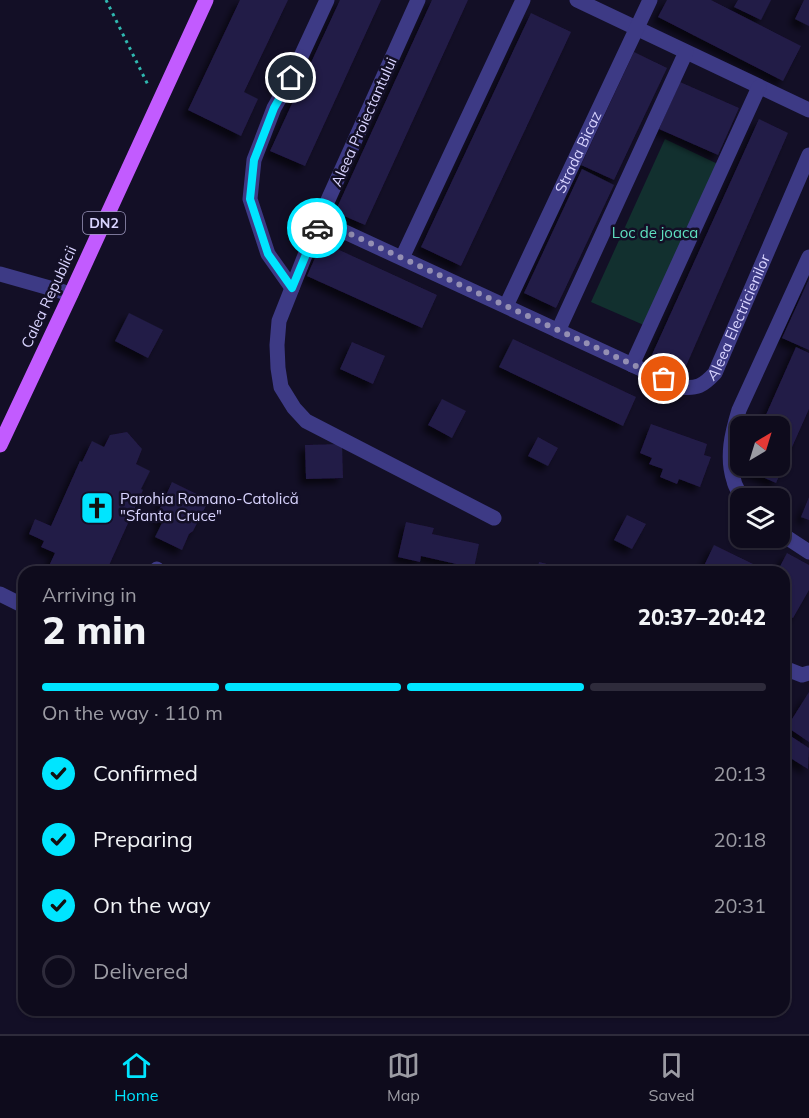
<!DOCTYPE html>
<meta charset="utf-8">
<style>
body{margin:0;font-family:Mulish,sans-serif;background:#1c1929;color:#f1f3f6;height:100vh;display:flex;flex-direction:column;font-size:22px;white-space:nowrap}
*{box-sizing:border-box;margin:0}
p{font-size:20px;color:#9b9ba3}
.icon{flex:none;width:33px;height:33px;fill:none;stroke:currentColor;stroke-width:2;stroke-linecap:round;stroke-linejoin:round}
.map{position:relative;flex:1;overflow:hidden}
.panel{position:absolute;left:18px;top:566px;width:772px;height:450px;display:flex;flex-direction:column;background:#0e0b1c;border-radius:18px;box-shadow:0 2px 4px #0004,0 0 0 2px #2e2b3b}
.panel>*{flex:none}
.needle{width:39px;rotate:38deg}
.tools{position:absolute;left:730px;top:416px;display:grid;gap:12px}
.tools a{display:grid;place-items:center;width:60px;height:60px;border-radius:12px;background:#0e0b1c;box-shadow:0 2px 4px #0004,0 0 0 2px #2e2b3b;font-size:30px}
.pin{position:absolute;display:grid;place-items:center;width:51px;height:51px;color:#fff;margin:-26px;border:3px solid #fff;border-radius:50%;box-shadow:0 2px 6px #0007}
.courier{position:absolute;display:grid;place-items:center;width:60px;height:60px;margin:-30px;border:4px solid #00e5ff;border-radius:50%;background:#fff;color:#222;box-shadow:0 2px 8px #0007}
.overview em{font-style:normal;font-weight:800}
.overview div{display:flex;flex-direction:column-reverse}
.overview{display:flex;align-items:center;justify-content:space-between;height:102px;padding:0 24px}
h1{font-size:39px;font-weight:800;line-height:45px}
.bar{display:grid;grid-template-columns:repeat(4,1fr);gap:9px 6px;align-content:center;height:72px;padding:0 24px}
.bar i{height:8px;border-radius:4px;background:#2e2b3b}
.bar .selected{background:#00e5ff}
.bar p{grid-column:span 4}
ol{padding:0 24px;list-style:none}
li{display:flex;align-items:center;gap:18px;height:66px}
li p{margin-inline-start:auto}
li .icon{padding:6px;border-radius:50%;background:#00e5ff;color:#111;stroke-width:4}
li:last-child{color:#9b9ba3}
li i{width:33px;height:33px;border:3px solid #2e2b3b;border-radius:50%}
.dock{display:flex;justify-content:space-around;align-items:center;height:84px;border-top:2px solid #2e2b3b;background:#0e0b1c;font-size:16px;color:#9b9ba3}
.dock a{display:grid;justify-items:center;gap:3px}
.dock .selected{color:#00e5ff}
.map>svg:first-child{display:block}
.green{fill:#12302f}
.building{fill:#241b47;filter:url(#shadow)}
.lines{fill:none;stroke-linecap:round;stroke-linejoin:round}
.path{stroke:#2fb8b0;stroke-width:3;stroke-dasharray:3 4.5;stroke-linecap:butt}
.minor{stroke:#3d3a85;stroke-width:15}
.major{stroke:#c25bff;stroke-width:15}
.done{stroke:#948fb3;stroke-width:6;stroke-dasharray:0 10.8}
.route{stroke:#00e5ff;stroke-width:8}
.labels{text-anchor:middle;stroke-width:5;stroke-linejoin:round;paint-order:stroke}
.shield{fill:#130f26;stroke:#9e99be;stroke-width:1.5}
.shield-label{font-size:14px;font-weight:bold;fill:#d9d4ff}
.street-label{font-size:15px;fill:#d9d4ff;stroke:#130f26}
.park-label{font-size:15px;fill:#5fe0c0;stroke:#130f26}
.poi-label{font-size:15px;fill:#d9d4ff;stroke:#130f26;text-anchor:start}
</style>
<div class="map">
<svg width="809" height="1034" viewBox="0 0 809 1034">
<defs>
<filter id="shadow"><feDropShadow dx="-5.5" dy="5.5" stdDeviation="3" flood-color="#0009"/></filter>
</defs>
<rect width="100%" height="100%" fill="#130f26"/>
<!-- green -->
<path class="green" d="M665 139 720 165 646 326 591 302Z"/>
<!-- building -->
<path class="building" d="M240 0H288L244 92 258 99 241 136 188 110Z
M340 0H381L305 166 270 151Z
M432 0H468L365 225 335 212Z
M667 0H711L801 46 783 81 658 17Z
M738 0H771L761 20 734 7Z
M804 0H809V26L795 19Z
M531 13 571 32 461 266 421 247Z
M634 52 667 68 614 180 581 165Z
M680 82 739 108 718 155 659 129Z
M759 119 788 133 683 373 650 359Z
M582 169 614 185 556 308 524 293Z
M322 242 437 295 422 328 307 276Z
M809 279V350L782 338Z
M129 313 163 330 148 358 115 341Z
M513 339 636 397 623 426 499 367Z
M352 342 385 356 373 384 340 369Z
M796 347 809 353V409L776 483 742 468 743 465H780V426H761Z
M442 399 466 411 452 438 428 425Z
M651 424 707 444 704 455 711 457 700 487 679 479 677 484 660 477 663 469 649 464 652 458 640 453Z
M127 432 142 449 136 464 150 471 141 489 143 490 106 572H87L84 570V572H56L48 568 55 553 41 547 44 541 29 534 35 519 51 526 80 461 82 462 92 441 104 447 110 435Z
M538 437 558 448 548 466 528 456Z
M342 444 343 478 306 479 305 445Z
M172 482 209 500 193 531 189 534 182 550 155 537 163 521 156 517Z
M809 497V520L801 517Z
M627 515 646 524 632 549 614 540Z
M406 522 434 528 432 534 479 544 474 568 421 556 420 562 398 557Z
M714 545 753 564 750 572H701Z
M787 553 809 565V590L793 618 784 614V572H777Z
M539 562 575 571V572H537Z
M809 692V742L787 727Z
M786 733 809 748 808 769 792 759 789 763 784 760V735Z"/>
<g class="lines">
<!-- path -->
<path class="path" d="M106 0 148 85"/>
<!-- minor -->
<g class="minor">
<path d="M418 0 319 220 279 321 277 345 278 368 281 387 294 408 306 421 494 518"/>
<path d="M577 0 809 110"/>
<path id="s1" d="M319 220 680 387C697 389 703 386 715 373L809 155"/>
<path d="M402 258 523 0"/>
<path d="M0 274 71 294"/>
<path d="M292 288 268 254 250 199 254 160 274 108 291 78 327 0"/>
<path id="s2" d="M506 306 650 0"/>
<path d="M558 331 686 52"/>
<path d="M632 365 759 87"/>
<path d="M742 498C740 493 735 487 734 481 726 457 732 433 739 410L809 257"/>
<path d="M780 533 809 552"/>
<path d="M156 572 157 569"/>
<path d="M0 594 24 606"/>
<path d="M784 668 802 675 809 673"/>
</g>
<!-- major -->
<path class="major" d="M0 445 71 294 206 0"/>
</g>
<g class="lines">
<!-- done -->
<path class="done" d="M317 228 320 220 664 379"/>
<!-- route -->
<path class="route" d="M291 78 274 108 254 160 250 199 268 254 292 288 317 228"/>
</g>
<!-- icons -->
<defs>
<symbol id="church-square" viewBox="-11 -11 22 22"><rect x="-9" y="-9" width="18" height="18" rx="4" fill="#00e5ff" stroke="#130f26"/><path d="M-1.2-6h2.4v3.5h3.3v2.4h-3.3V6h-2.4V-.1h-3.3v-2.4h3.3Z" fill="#111"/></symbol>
</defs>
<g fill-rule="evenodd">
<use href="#church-square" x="78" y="489" width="38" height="38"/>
</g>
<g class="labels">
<!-- shield labels -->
<rect class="shield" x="83" y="212" width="42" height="22" rx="4.5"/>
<g class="shield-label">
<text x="104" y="228">DN2</text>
</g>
<!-- street labels -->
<g class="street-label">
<text transform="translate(364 122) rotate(-66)" y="5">Aleea Proiectantului</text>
<text dy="5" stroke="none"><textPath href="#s2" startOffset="170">Strada Bicaz</textPath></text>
<text transform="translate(49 297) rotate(-65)" y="5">Calea Republicii</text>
<text dy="5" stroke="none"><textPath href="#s1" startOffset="498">Aleea Electricienilor</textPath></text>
</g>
<!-- park labels -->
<g class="park-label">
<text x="655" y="238">Loc de joaca</text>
</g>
<!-- poi labels -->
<g class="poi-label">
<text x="120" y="504">Parohia Romano-Catolică<tspan x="120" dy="17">"Sfanta Cruce"</tspan></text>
</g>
</g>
</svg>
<div class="tools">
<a><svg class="needle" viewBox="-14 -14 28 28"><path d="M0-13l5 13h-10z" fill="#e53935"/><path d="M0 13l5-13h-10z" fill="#9b9ba3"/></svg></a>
<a><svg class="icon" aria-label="layers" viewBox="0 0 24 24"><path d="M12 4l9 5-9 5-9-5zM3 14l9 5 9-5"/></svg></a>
</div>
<div class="pin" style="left:664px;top:379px;background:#ea580c"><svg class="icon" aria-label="bag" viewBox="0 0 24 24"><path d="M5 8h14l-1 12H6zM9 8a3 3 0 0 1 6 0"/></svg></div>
<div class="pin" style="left:291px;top:78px;background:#1f2937"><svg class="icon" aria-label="home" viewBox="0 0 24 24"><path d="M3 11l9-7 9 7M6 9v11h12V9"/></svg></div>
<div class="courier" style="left:317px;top:228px"><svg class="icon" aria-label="car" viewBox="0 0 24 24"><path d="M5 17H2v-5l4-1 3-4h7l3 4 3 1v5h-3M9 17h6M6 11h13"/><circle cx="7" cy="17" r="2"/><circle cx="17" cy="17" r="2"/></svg></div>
<section class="panel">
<div class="overview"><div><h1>2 min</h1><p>Arriving in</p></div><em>20:37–20:42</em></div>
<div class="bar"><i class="selected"></i><i class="selected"></i><i class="selected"></i><i></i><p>On the way · 110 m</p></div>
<ol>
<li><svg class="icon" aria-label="check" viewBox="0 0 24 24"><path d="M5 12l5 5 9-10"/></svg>Confirmed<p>20:13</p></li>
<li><svg class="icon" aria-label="check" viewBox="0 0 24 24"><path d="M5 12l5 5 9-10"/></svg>Preparing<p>20:18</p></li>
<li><svg class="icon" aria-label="check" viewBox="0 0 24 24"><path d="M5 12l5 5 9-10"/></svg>On the way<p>20:31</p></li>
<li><i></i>Delivered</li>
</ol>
</section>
</div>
<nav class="dock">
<a class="selected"><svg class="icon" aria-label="home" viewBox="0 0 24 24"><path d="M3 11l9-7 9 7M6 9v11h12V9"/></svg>Home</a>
<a><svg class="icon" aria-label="map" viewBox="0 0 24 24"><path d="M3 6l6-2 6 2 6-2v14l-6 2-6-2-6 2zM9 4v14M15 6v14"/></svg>Map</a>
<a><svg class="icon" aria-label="saved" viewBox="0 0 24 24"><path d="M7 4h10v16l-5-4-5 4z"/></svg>Saved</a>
</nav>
